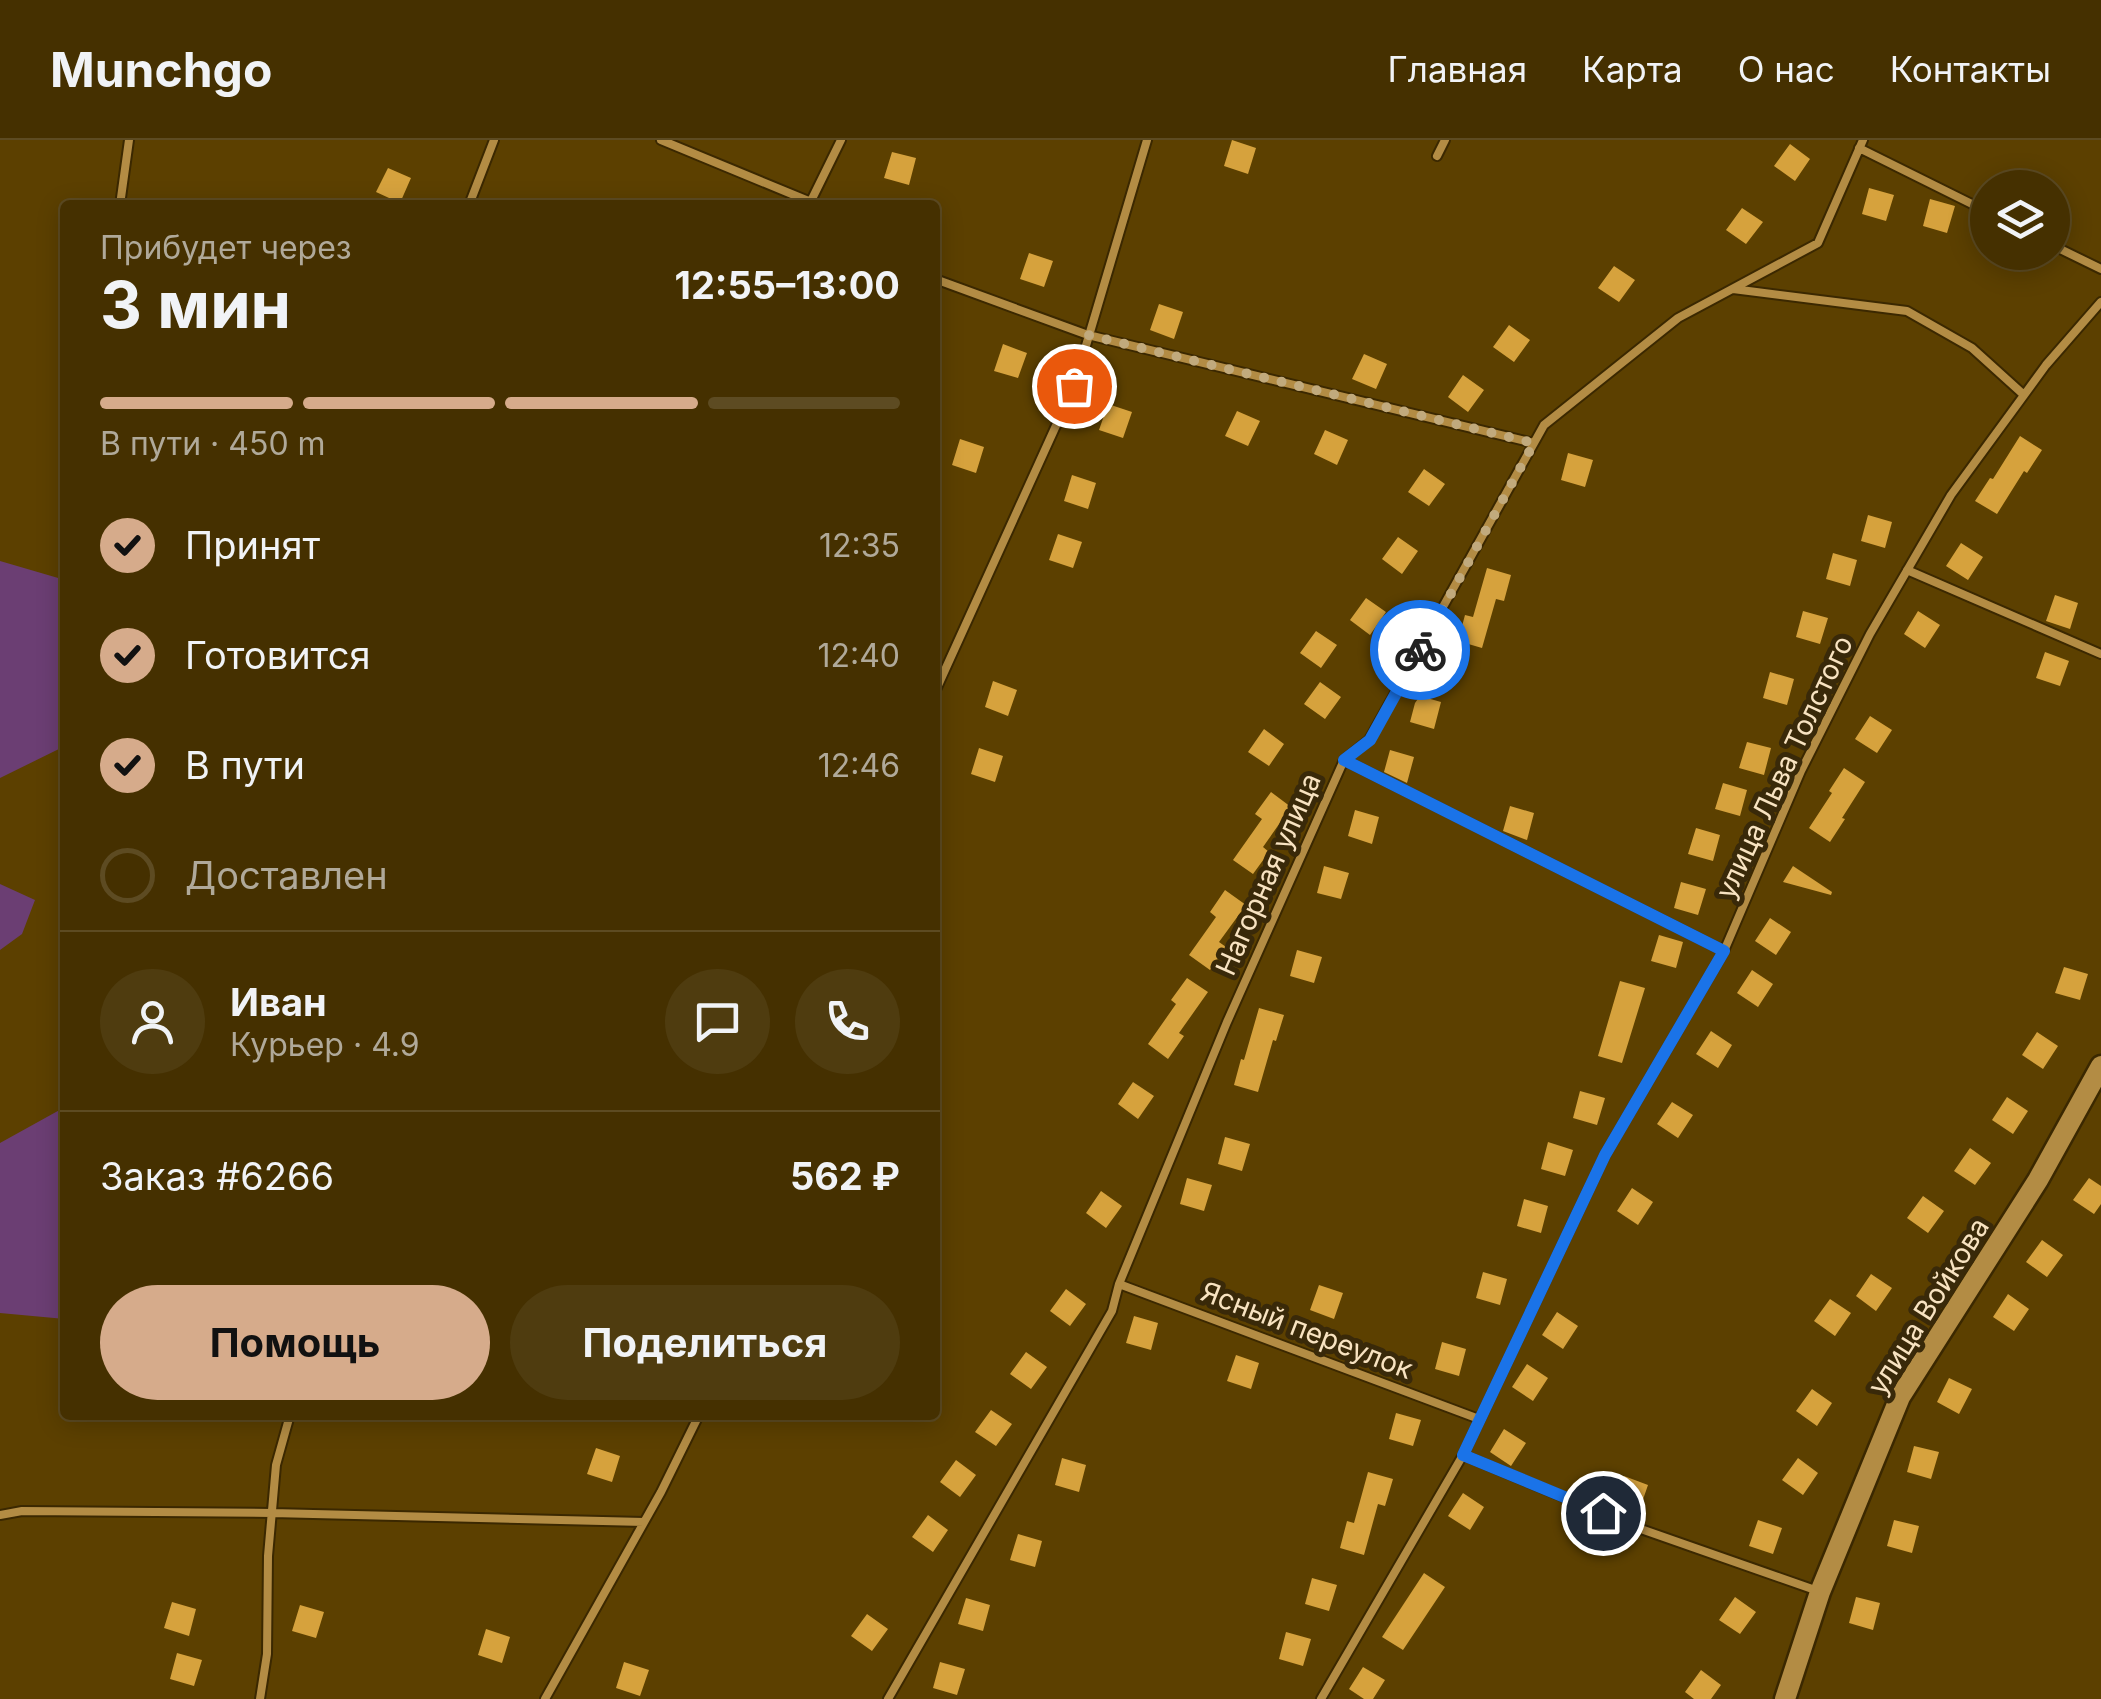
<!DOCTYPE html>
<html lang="ru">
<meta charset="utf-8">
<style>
body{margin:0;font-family:Inter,sans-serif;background:#4f3c0f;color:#f1f3f6;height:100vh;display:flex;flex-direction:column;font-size:38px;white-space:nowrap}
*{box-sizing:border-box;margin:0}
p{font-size:32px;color:#b0a999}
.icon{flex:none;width:55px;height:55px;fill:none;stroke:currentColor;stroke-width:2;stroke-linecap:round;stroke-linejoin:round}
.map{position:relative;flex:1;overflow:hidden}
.side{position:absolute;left:60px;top:60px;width:880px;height:1220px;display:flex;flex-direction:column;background:#453000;border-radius:10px;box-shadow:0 5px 25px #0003,0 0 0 2px #5d4b22}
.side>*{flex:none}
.buttons{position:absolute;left:1970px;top:30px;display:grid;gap:20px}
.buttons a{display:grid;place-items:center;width:100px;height:100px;border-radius:50%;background:#453000;box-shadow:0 5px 25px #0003,0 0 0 2px #5d4b22;font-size:50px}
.pin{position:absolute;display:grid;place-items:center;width:85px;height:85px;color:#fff;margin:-42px;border:5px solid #fff;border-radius:50%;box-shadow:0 2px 10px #0007}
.courier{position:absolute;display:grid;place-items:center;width:100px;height:100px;margin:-50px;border:8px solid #1a73e8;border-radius:50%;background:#fff;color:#222;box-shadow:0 2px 12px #0007}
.overview em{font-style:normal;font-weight:700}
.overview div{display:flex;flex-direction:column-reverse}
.overview{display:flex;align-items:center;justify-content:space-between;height:170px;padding:0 40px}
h1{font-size:65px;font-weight:700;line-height:75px}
.bar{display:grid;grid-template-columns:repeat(4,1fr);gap:15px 10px;align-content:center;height:120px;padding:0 40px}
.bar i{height:12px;border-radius:8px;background:#5d4b22}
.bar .on{background:#d6ab8b}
.bar p{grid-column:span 4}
.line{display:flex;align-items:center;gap:25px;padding:0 40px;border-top:2px solid #5d4b22}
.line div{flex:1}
.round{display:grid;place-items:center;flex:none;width:105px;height:105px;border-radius:52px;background:#4f3c0f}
ol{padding:0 40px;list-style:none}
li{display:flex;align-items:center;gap:30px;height:110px}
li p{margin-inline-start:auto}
li .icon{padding:10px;border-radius:50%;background:#d6ab8b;color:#111;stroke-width:4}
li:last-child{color:#b0a999}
li i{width:55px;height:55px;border:5px solid #5d4b22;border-radius:50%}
.action{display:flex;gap:20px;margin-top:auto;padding:20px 40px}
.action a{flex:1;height:115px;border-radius:60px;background:#d6ab8b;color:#111;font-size:40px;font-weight:700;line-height:115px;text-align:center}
.action a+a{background:#4f3c0f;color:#f1f3f6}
header{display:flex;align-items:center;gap:60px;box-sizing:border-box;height:140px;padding:0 50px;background:#453000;border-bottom:2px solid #5d4b22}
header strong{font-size:48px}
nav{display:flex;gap:55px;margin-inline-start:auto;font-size:35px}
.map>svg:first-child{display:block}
.green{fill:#6b3e73}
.building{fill:#d6a23d}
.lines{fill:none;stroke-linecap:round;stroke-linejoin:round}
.lane-casing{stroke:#3b2800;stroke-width:12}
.secondary-casing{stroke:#3b2800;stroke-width:25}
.lane{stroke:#b38c44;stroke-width:8}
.secondary{stroke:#b38c44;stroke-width:20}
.done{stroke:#c1aa7d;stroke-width:10;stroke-dasharray:0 18}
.route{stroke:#1a73e8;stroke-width:12}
.labels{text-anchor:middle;stroke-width:10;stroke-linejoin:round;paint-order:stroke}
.street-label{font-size:28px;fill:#f8e3c1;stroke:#392909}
</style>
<header>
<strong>Munchgo</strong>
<nav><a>Главная</a><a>Карта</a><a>О нас</a><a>Контакты</a></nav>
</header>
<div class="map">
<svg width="2101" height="1559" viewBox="0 0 2101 1559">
<rect width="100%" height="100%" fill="#5c4000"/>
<!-- green -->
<path class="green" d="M0 421 65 440V606L0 638Z
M0 744 35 760 22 794 0 810Z
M65 967V1179L0 1173V1003Z"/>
<!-- building -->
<path class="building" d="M1232 0 1256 8 1248 34 1224 26Z
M1790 4 1810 19 1795 41 1774 26Z
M892 12 916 18 909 45 884 38Z
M388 28 411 38 400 63 376 52Z
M1869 48 1894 55 1886 81 1862 74Z
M1930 59 1955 66 1947 93 1923 86Z
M1742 68 1763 82 1746 104 1726 90Z
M1029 113 1053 121 1044 147 1020 139Z
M1614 126 1635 140 1619 162 1598 148Z
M1159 164 1183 172 1174 199 1150 190Z
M1509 185 1530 200 1514 222 1493 207Z
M1003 204 1027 213 1018 238 994 231Z
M1364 214 1387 224 1376 249 1352 239Z
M1463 235 1484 250 1468 272 1448 257Z
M1108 264 1132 272 1123 298 1099 290Z
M1237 271 1260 281 1248 306 1225 296Z
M1325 290 1348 300 1337 325 1314 314Z
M2020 296 2042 310 2027 333 2024 331 1997 374 1975 361 1990 338 1993 339Z
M960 299 984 307 976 333 952 325Z
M1568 313 1593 320 1585 347 1561 340Z
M1424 329 1445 344 1429 366 1408 352Z
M1072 335 1096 343 1088 369 1064 361Z
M1868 375 1892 382 1885 408 1861 401Z
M1058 394 1082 402 1073 428 1049 420Z
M1398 397 1418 411 1402 434 1382 419Z
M1961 403 1983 417 1968 440 1946 426Z
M1833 413 1857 420 1850 446 1826 439Z
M1487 428 1511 435 1504 461 1496 459 1482 508 1458 501 1465 475 1473 477Z
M2055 455 2078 463 2070 489 2046 481Z
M1366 458 1386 472 1370 495 1350 480Z
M1803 471 1828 478 1820 504 1796 497Z
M1918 471 1940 485 1925 508 1904 494Z
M1316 491 1337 505 1321 528 1300 513Z
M2045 512 2069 521 2060 546 2036 538Z
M1770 532 1794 539 1787 565 1763 558Z
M993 541 1017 550 1008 576 985 567Z
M1320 542 1341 557 1325 579 1304 564Z
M1420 556 1441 562 1434 589 1410 582 1415 563Z
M1870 576 1892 590 1877 613 1855 599Z
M1264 589 1284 604 1269 626 1248 612Z
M1747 602 1771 608 1764 635 1739 628Z
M979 608 1003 616 995 642 971 634Z
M1390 610 1414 617 1407 643 1384 632Z
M1844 628 1865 642 1842 678 1845 679 1830 702 1809 688 1832 653 1829 651Z
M1723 643 1747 650 1740 676 1715 669Z
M1271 652 1291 667 1263 707 1269 712 1253 734 1233 720 1262 679 1255 674Z
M1510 666 1534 673 1527 700 1503 691Z
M1355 670 1379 677 1372 704 1348 696Z
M1696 688 1720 695 1713 721 1688 714Z
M1324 726 1349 733 1341 759 1317 753Z
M1793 726 1832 752 1831 755 1783 742Z
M1681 742 1706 749 1698 775 1674 768Z
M1225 750 1246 765 1219 802 1226 807 1210 830 1189 815 1216 777 1210 772Z
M1770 778 1791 792 1776 815 1755 801Z
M1659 795 1683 802 1676 828 1651 821Z
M1297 810 1322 817 1314 843 1290 836Z
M2064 827 2088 834 2080 860 2055 853Z
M1752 830 1773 844 1758 867 1737 853Z
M1187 838 1208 852 1179 893 1184 896 1168 919 1148 904 1176 864 1171 860Z
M1620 841 1645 848 1622 923 1598 916Z
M1259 868 1284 875 1276 901 1273 900 1258 952 1234 945 1241 919 1244 920Z
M1711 891 1732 905 1718 928 1696 914Z
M2037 892 2058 906 2043 929 2022 915Z
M1133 942 1154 956 1138 979 1118 964Z
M1580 951 1605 958 1597 985 1573 978Z
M2007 957 2028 971 2013 994 1992 980Z
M1672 962 1693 975 1678 998 1657 984Z
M1225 997 1250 1004 1242 1031 1218 1024Z
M1548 1002 1573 1010 1565 1036 1541 1029Z
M1970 1008 1991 1023 1975 1045 1954 1031Z
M1187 1038 1212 1045 1204 1071 1180 1064Z
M2089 1038 2101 1046V1064L2094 1074 2073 1060Z
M1632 1048 1653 1062 1638 1085 1617 1071Z
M1101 1051 1122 1066 1106 1088 1086 1073Z
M1923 1056 1944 1071 1928 1093 1907 1078Z
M1524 1059 1548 1066 1541 1093 1517 1086Z
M2042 1100 2063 1115 2047 1137 2026 1122Z
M1483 1132 1507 1139 1500 1165 1476 1158Z
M1871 1134 1892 1148 1876 1171 1856 1156Z
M1319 1145 1343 1153 1334 1179 1310 1170Z
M1066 1149 1086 1164 1070 1186 1050 1171Z
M2008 1154 2029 1169 2014 1191 1993 1177Z
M1830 1159 1851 1173 1835 1196 1814 1181Z
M1557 1172 1578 1186 1563 1209 1542 1195Z
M1134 1176 1158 1183 1151 1210 1126 1203Z
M1442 1202 1466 1209 1459 1236 1435 1229Z
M1026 1212 1047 1227 1031 1249 1010 1234Z
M1236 1215 1259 1223 1251 1249 1227 1241Z
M1527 1224 1548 1238 1533 1261 1512 1247Z
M1949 1238 1972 1249 1959 1274 1937 1262Z
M1812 1249 1832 1263 1817 1286 1796 1271Z
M991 1270 1012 1284 996 1306 975 1292Z
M1396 1273 1421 1280 1413 1306 1389 1299Z
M1504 1289 1526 1303 1511 1326 1490 1312Z
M1914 1306 1939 1312 1931 1339 1907 1332Z
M596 1308 620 1316 612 1342 587 1334Z
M1062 1318 1086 1325 1079 1352 1055 1345Z
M1798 1318 1818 1333 1803 1355 1782 1340Z
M956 1320 976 1335 960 1357 940 1342Z
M1368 1332 1393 1339 1385 1366 1378 1364 1364 1415 1340 1408 1347 1381 1354 1383Z
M1624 1336 1648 1345 1639 1371 1615 1362Z
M1463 1353 1484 1367 1470 1390 1448 1376Z
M928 1375 948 1390 933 1412 912 1397Z
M1758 1380 1782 1388 1773 1414 1749 1406Z
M1894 1380 1919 1386 1912 1413 1887 1406Z
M1018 1394 1042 1401 1035 1427 1010 1420Z
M1424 1433 1445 1447 1403 1510 1382 1497Z
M1312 1438 1337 1445 1329 1471 1305 1464Z
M1735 1457 1756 1472 1740 1494 1719 1480Z
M1856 1457 1880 1463 1873 1490 1849 1483Z
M966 1458 990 1465 983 1491 958 1484Z
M172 1462 196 1469 189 1496 164 1488Z
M300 1465 324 1472 316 1498 292 1491Z
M867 1474 888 1489 872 1511 851 1496Z
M486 1489 510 1497 502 1523 478 1515Z
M1286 1492 1311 1499 1303 1526 1279 1519Z
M177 1513 202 1520 194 1546 170 1539Z
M624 1522 649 1530 640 1556 616 1548Z
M940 1522 965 1529 957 1555 933 1548Z
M1363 1527 1385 1540 1373 1559H1364L1349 1549Z
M1701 1530 1721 1545 1711 1559H1694L1685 1552Z"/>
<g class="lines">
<defs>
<path id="lane" d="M661 0 811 62 812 65
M1859 8 1988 72
M1437 16 1445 0
M810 63 841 0
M120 65 129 0
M469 65 494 0
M2052 105 2101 129
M935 139 1088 195 1534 303
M1733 149 1907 171 1972 208 2024 255
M1907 430 2101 514
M935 552 1074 246 1147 0
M1344 620 1724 811
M1119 1144 1479 1279
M1463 1315 1638 1388 1818 1451
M0 1375 22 1371 272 1373 644 1382
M260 1559 267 1514 268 1416 276 1325 290 1275
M545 1559 661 1352 699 1275
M888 1559 1112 1171 1119 1144 1227 882 1344 620 1369 600 1544 285 1678 178 1818 103 1863 0
M1321 1559 1463 1315 1605 1015 1724 811 1801 631 1870 494 1951 355 2046 225 2101 162"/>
<path id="secondary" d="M1785 1559 1820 1452 1900 1257 2038 1040 2101 926"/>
</defs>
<!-- lane casing -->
<use href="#lane" class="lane-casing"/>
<!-- secondary casing -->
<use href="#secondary" class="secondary-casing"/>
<!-- lane -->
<use href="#lane" class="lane"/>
<!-- secondary -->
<use href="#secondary" class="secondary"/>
</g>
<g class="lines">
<!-- done -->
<path class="done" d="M1074 246 1088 195 1534 303 1420 510"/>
<!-- route -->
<path class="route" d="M1420 510 1370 600 1344 620 1724 811 1605 1015 1463 1315 1603 1373"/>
</g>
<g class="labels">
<!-- street labels -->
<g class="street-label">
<text transform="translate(1784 627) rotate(-65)" y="10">улица Льва Толстого</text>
<text transform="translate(1268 734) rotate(-66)" y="10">Нагорная улица</text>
<text transform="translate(1928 1166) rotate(-58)" y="10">улица Войкова</text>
<text transform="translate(1307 1190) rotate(21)" y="10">Ясный переулок</text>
</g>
</g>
</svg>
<div class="buttons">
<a><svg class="icon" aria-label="layers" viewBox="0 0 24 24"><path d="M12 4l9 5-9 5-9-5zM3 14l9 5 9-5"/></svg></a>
</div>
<div class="pin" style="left:1074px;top:246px;background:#ea580c"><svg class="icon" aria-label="bag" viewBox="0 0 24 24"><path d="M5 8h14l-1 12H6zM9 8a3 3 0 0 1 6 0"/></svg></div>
<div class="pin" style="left:1603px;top:1373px;background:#1f2937"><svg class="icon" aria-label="home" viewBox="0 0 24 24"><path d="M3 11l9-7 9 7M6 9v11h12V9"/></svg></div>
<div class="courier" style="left:1420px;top:510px"><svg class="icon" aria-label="bike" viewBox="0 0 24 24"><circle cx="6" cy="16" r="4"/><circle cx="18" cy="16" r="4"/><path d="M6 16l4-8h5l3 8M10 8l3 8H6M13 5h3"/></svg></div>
<section class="side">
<div class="overview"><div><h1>3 мин</h1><p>Прибудет через</p></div><em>12:55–13:00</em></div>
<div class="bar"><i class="on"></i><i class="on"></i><i class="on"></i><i></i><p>В пути · 450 m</p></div>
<ol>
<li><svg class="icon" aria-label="check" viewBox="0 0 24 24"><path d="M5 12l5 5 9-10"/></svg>Принят<p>12:35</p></li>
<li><svg class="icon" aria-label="check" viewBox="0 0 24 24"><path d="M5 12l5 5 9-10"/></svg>Готовится<p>12:40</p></li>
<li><svg class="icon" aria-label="check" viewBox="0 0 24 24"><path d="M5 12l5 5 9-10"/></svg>В пути<p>12:46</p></li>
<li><i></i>Доставлен</li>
</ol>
<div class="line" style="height:180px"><a class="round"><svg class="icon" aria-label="person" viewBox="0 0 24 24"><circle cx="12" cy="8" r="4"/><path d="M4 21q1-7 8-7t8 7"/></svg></a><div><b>Иван</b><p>Курьер · 4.9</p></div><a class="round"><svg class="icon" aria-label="chat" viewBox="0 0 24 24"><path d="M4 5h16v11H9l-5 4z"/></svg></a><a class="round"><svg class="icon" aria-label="phone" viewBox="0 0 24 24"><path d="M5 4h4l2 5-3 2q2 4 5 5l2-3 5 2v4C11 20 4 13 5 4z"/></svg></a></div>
<div class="line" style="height:130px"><div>Заказ #6266</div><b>562 ₽</b></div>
<div class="action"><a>Помощь</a><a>Поделиться</a></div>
</section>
</div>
